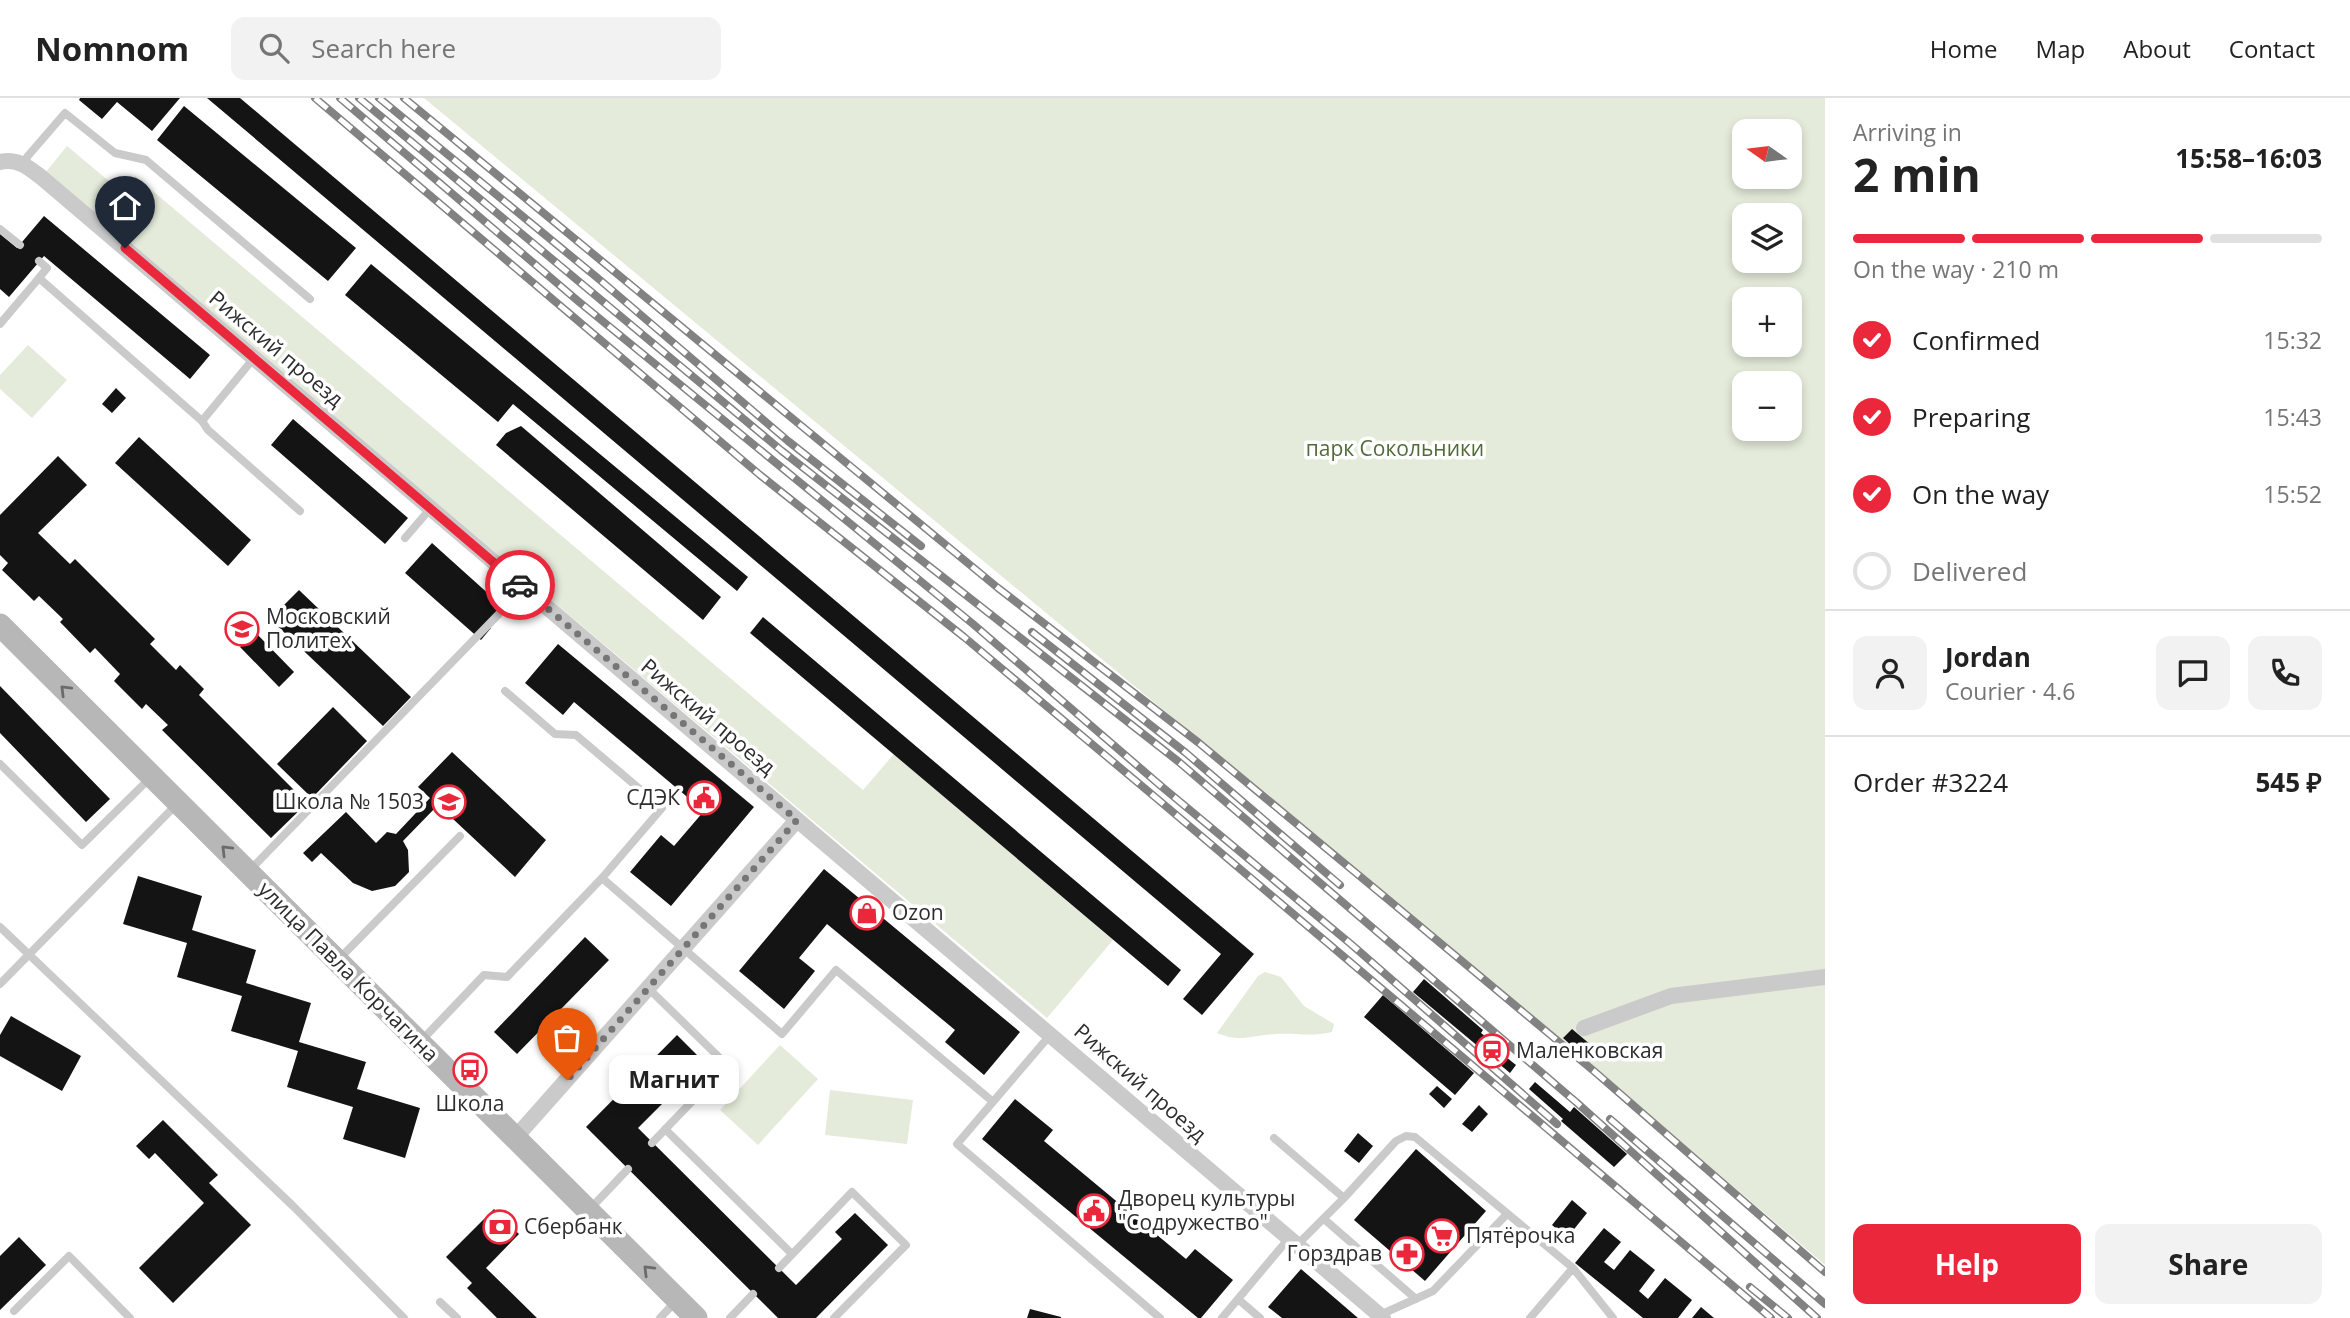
<!DOCTYPE html>
<meta charset="utf-8">
<style>
body{margin:0;font-family:"Open Sans",sans-serif;background:#f2f2f2;color:#222;height:100vh;display:flex;flex-direction:column;font-size:26px;white-space:nowrap}
*{box-sizing:border-box;margin:0}
p{font-size:23px;color:#767676}
.icon{flex:none;width:38px;height:38px;fill:none;stroke:currentColor;stroke-width:2;stroke-linecap:round;stroke-linejoin:round}
.map{position:relative;flex:1;overflow:hidden}
.panel{display:flex;flex-direction:column;background:#fff;width:525px}
.panel>*{flex:none}
.needle{width:46px;rotate:284deg}
.controls{position:absolute;left:1732px;top:21px;display:grid;gap:14px}
.controls a{display:grid;place-items:center;width:70px;height:70px;border-radius:14px;background:#fff;box-shadow:0 4px 10px #0003;font-size:35px}
.pin{position:absolute;display:grid;place-items:center;width:60px;height:60px;color:#fff;margin:-72px -30px;border-radius:50% 50% 50% 0;rotate:-45deg;box-shadow:0 0 7px #0007}
.pin .icon{rotate:45deg}
.courier{position:absolute;display:grid;place-items:center;width:70px;height:70px;margin:-35px;border:5px solid #eb283b;border-radius:50%;background:#fff;color:#222;box-shadow:0 2px 9px #0007}
.bubble{position:absolute;height:49px;border-radius:14px;background:#fff;box-shadow:0 4px 10px #0003;font-size:23px;font-weight:700;line-height:49px;text-align:center}
.head em{font-style:normal;font-weight:700}
.head div{display:flex;flex-direction:column-reverse}
.head{display:flex;align-items:center;justify-content:space-between;height:119px;padding:0 28px}
h1{font-size:46px;font-weight:700;line-height:52px}
.bar{display:grid;grid-template-columns:repeat(4,1fr);gap:10px 7px;align-content:center;height:84px;padding:0 28px}
.bar i{height:9px;border-radius:5px;background:#e0e0e0}
.bar .current{background:#eb283b}
.bar p{grid-column:span 4}
.line{display:flex;align-items:center;gap:18px;padding:0 28px;border-top:2px solid #e0e0e0}
.line div{flex:1}
.round{display:grid;place-items:center;flex:none;width:74px;height:74px;border-radius:14px;background:#f2f2f2}
ol{padding:0 28px;list-style:none}
li{display:flex;align-items:center;gap:21px;height:77px}
li p{margin-inline-start:auto}
li .icon{padding:7px;border-radius:50%;background:#eb283b;color:#fff;stroke-width:4}
li:last-child{color:#767676}
li i{width:38px;height:38px;border:4px solid #e0e0e0;border-radius:50%}
.action{display:flex;gap:14px;margin-top:auto;padding:14px 28px}
.action a{flex:1;height:80px;border-radius:14px;background:#eb283b;color:#fff;font-size:28px;font-weight:700;line-height:80px;text-align:center}
.action a+a{background:#f2f2f2;color:#222}
header{display:flex;align-items:center;gap:42px;box-sizing:border-box;height:98px;padding:0 35px;background:#fff;border-bottom:2px solid #e0e0e0}
header strong{font-size:33px}
nav{display:flex;gap:38px;margin-inline-start:auto;font-size:24px}
.search{width:490px;height:63px;background:#f2f2f2;display:flex;align-items:center;gap:18px;box-sizing:border-box;padding:0 24px;border-radius:14px;color:#767676;font-size:26px}
main{display:flex;flex:1;min-height:0}
.map>svg:first-child{display:block}
.green{fill:#e4ebda;fill-rule:evenodd}
.building{fill:#141414}
.lines{fill:none;stroke-linecap:round;stroke-linejoin:round}
.lane{stroke:#cacaca;stroke-width:8}
.street{stroke:#cacaca;stroke-width:16}
.secondary{stroke:#b7b7b7;stroke-width:23}
.rail-casing{stroke:#828282;stroke-width:8}
.rail{stroke:#fff;stroke-width:5;stroke-dasharray:16;stroke-linecap:butt}
.oneway{stroke:#6b6b6b}
.done{stroke:#767676;stroke-width:7;stroke-dasharray:0 12.6}
.route{stroke:#eb283b;stroke-width:9}
.labels{text-anchor:middle;stroke-width:7;stroke-linejoin:round;paint-order:stroke}
.street-label{font-size:21px;fill:#2d2d2d;stroke:#fff}
.park-label{font-size:21px;fill:#516a39;stroke:#fff}
.poi-label{font-size:21px;fill:#2d2d2d;stroke:#fff;text-anchor:start}
</style>
<header>
<strong>Nomnom</strong>
<div class="search"><svg class="icon" aria-label="search" viewBox="0 0 24 24"><circle cx="10" cy="10" r="6"/><path d="M15 15l6 6"/></svg>Search here</div>
<nav><a>Home</a><a>Map</a><a>About</a><a>Contact</a></nav>
</header>
<main>
<div class="map">
<svg width="1825" height="1220" viewBox="0 0 1825 1220">
<rect width="100%" height="100%" fill="#fff"/>
<!-- green -->
<path class="green" d="M424 0H1825V1167L1574 952ZM1745 33H1790V79H1745ZM1745 117H1790V163H1745ZM1745 201H1790V247H1745ZM1745 285H1790V331H1745Z
M67 48 122 94 135 78 863 692 894 656 1113 842 1047 920 45 75Z
M28 247 67 282 32 320 0 291V277Z
M1265 874 1281 879 1304 908 1334 926 1332 934C1312 939 1296 935 1276 936 1251 937 1242 945 1217 935L1258 878Z
M780 947 818 981 758 1047 720 1012Z
M830 992 913 1002 907 1046 825 1037Z"/>
<!-- building -->
<path class="building" d="M80 0H180L152 33 117 4 102 21 79 2Z
M207 0H240L1254 856 1202 917 1183 901 1221 856Z
M184 8 356 150 328 183 157 42Z
M44 118 210 257 190 281 44 158 9 199 0 191V136L17 150Z
M371 166 748 479 737 493 513 306 498 324 345 197Z
M116 290 126 300 112 315 102 306Z
M293 321 408 420 385 446 271 347Z
M521 328 721 499 703 522 496 347 506 335Z
M139 339 251 442 228 468 115 365Z
M58 358 87 387 38 435 70 466 75 461 155 541 150 546 176 572 180 567 204 591 199 597 307 705 271 740 162 632 168 627 146 606 142 611 114 583 120 576 95 550 90 555 60 524 63 521 39 498 34 503 2 472 8 465 0 457V417Z
M432 445 502 508 486 525 491 530 481 542 405 475Z
M299 492 411 599 383 628 270 521Z
M763 519 1181 872 1168 888 750 535Z
M255 534 294 574 279 589 240 549Z
M558 546 754 709 671 808 630 774 661 737 674 748 704 713 574 604 563 617 525 585Z
M0 588 110 701 86 724 0 635Z
M333 609 367 643 312 700 277 666Z
M452 654 546 742 515 779 438 707 403 743 408 752 409 774 395 788 372 793 353 785 321 755 312 764 303 755 346 714 376 745 387 734 396 736 430 700 418 689Z
M824 771 1020 934 984 977 945 944 955 932 827 826 799 860 815 873 784 911 739 873Z
M138 778 202 798 192 832 256 852 246 885 311 905 299 944 366 964 357 991 420 1010 405 1060 343 1041 353 1009 287 989 298 953 231 933 242 898 177 879 187 845 123 826Z
M585 839 609 862 517 956 494 934Z
M1424 881 1483 932 1481 935 1493 944 1491 947 1516 967 1510 975 1413 894Z
M1383 897 1474 975 1455 997 1364 919Z
M11 918 81 958 62 993 0 958V937Z
M1572 931 1591 947 1582 957 1563 940Z
M677 937 708 968 687 990 682 986 638 1030 796 1187 842 1141 835 1134 855 1115 888 1147 816 1220H778L586 1029Z
M1535 984 1570 1014 1574 1009 1627 1056 1614 1069 1561 1023 1563 1021 1529 991Z
M1437 988 1452 1001 1444 1010 1429 996Z
M1015 1001 1053 1032 1044 1043 1186 1161 1195 1151 1233 1182 1201 1220H1198L982 1041Z
M1479 1007 1488 1016 1472 1034 1462 1026Z
M163 1022 218 1077 209 1085 251 1127 173 1205 139 1170 204 1105 155 1055 149 1061 136 1048Z
M1358 1035 1373 1048 1359 1065 1344 1053Z
M1416 1051 1486 1113 1425 1183 1354 1122Z
M1572 1102 1587 1115 1567 1140 1552 1127Z
M494 1111 519 1136 486 1170 537 1220H497L467 1190 472 1185 446 1159Z
M1604 1130 1621 1144 1604 1164 1614 1172 1630 1152 1655 1172 1639 1193 1648 1201 1665 1180 1692 1202 1678 1220H1643L1575 1165Z
M19 1139 46 1167 0 1212V1158Z
M1301 1171 1358 1220H1282L1268 1209Z
M1701 1209 1714 1220H1692Z
M1030 1211 1061 1219V1220H1027Z"/>
<g class="lines">
<!-- lane -->
<path class="lane" d="M26 67 27 59 65 15 115 55 146 62 310 201
M0 131 20 147
M39 163 47 170 39 180 202 323 208 332 300 413
M0 226 39 180
M202 323 254 260
M405 440 431 410
M0 666 82 747 150 680
M250 772 524 490
M602 780 782 936 836 872 992 1003
M0 829 293 1108 404 1220
M339 861 460 738
M0 886 176 707
M648 890 727 967 652 1045
M1051 936 957 1046 1160 1220
M421 943 484 877 507 879 602 780 662 710 576 637 555 636 505 593
M665 1031 792 1156
M1274 1040 1344 1100
M590 1111 628 1071
M1324 1121 1416 1201
M1297 1147 1344 1100 1396 1043 1406 1038 1415 1039 1573 1170 1613 1220
M779 1170 852 1094 906 1147 834 1220
M1238 1201 1260 1220
M440 1204 457 1220
M14 1213 69 1158 130 1220
M1380 1217 1433 1193 1507 1116
M660 1220 677 1202
M730 1220 753 1196
M1222 1220 1289 1140
M1530 1220 1573 1170"/>
<!-- street -->
<path class="street" d="M0 64C17 60 28 69 41 79L1383 1220
M1584 930 1671 898 1825 879
M515 1040 797 722"/>
<!-- secondary -->
<path class="secondary" d="M0 527 696 1220"/>
<defs>
<path id="rail" d="M315 0 760 377 964 539 1155 699 1771 1220
M340 0 578 203 973 526 1161 688 1352 847 1557 1026
M359 0 782 353 1179 664 1576 1004 1817 1220
M379 0 600 182 788 343 921 448
M404 0 998 490 1199 645 1391 804 1595 974 1825 1174
M1032 534 1186 655 1340 787
M1610 1021 1825 1206
M1750 1189 1788 1220"/>
</defs>
<!-- rail casing -->
<use href="#rail" class="rail-casing"/>
<!-- rail -->
<use href="#rail" class="rail"/>
</g>
<!-- one-way arrows -->
<defs><path id="oneway-chevron" d="M-2-3.5L2.5 0L-2 3.5" fill="none" stroke-width="1.6" stroke-linecap="round" stroke-linejoin="round" transform="scale(1.75)"/></defs>
<g class="oneway">
<use href="#oneway-chevron" transform="translate(65 592) rotate(-135)"/>
<use href="#oneway-chevron" transform="translate(226 752) rotate(-135)"/>
<use href="#oneway-chevron" transform="translate(648 1172) rotate(-135)"/>
</g>
<g class="lines">
<!-- done -->
<path class="done" d="M520 487 797 722 567 982"/>
<!-- route -->
<path class="route" d="M125 150 520 487"/>
</g>
<!-- icons -->
<defs>
<symbol id="university-ring" viewBox="-11 -11 22 22"><circle r="9.5" fill="#fff" stroke="#eb283b" stroke-width="1.5"/><path d="M0-5L7-2L0 1L-7-2ZM-4 1L0 2.5L4 1V4Q0 6-4 4Z" fill="#eb283b"/></symbol>
<symbol id="civic-ring" viewBox="-11 -11 22 22"><circle r="9.5" fill="#fff" stroke="#eb283b" stroke-width="1.5"/><path d="M-.6-6.5H3V-4.5H.6V-3L4-1V1h2V6H-6V1h2V-1L-.6-3ZM-1.2 2.5V6h2.4V2.5Z" fill="#eb283b"/></symbol>
<symbol id="school-ring" viewBox="-11 -11 22 22"><circle r="9.5" fill="#fff" stroke="#eb283b" stroke-width="1.5"/><path d="M0-5L7-2L0 1L-7-2ZM-4 1L0 2.5L4 1V4Q0 6-4 4Z" fill="#eb283b"/></symbol>
<symbol id="shop-ring" viewBox="-11 -11 22 22"><circle r="9.5" fill="#fff" stroke="#eb283b" stroke-width="1.5"/><path d="M-5-2.5h2.3a2.7 3.5 0 0 1 5.4 0H5L5.5 6h-11ZM-1.5-2.5h3a1.5 2.3 0 0 0-3 0Z" fill="#eb283b"/></symbol>
<symbol id="station-ring" viewBox="-11 -11 22 22"><circle r="9.5" fill="#fff" stroke="#eb283b" stroke-width="1.5"/><path d="M-3-6H3Q5-6 5-4V2Q5 4 3 4L4.5 6H3L1.5 4h-3L-3 6H-4.5L-3 4Q-5 4-5 2V-4Q-5-6-3-6ZM-3.5-4v3h7v-3ZM-3.5 1v1.5H-2V1ZM2 1v1.5H3.5V1Z" fill="#eb283b"/></symbol>
<symbol id="bus-ring" viewBox="-11 -11 22 22"><circle r="9.5" fill="#fff" stroke="#eb283b" stroke-width="1.5"/><path d="M-5-6H5V4H4V6H2V4H-2V6H-4V4H-5ZM-3.5-4V0h7V-4ZM-3.5 1.2v1.5H-2V1.2ZM2 1.2v1.5H3.5V1.2Z" fill="#eb283b"/></symbol>
<symbol id="bank-ring" viewBox="-11 -11 22 22"><circle r="9.5" fill="#fff" stroke="#eb283b" stroke-width="1.5"/><path d="M-6-4H6V4H-6ZM0-2.3a2.3 2.3 0 1 0 0 4.6a2.3 2.3 0 1 0 0-4.6Z" fill="#eb283b"/></symbol>
<symbol id="supermarket-ring" viewBox="-11 -11 22 22"><circle r="9.5" fill="#fff" stroke="#eb283b" stroke-width="1.5"/><path d="M-6-5.5h2.5l.6 2H6L4.5 2H-2.5L-4.4-4H-6ZM-1.5 3.2a1.3 1.3 0 1 0 .1 0ZM3 3.2a1.3 1.3 0 1 0 .1 0Z" fill="#eb283b"/></symbol>
<symbol id="pharmacy-ring" viewBox="-11 -11 22 22"><circle r="9.5" fill="#fff" stroke="#eb283b" stroke-width="1.5"/><path d="M-2-6h4v4h4v4h-4v4h-4v-4h-4v-4h4Z" fill="#eb283b"/></symbol>
</defs>
<g fill-rule="evenodd">
<use href="#university-ring" x="223" y="512" width="38" height="38"/>
<use href="#civic-ring" x="685" y="681" width="38" height="38"/>
<use href="#school-ring" x="430" y="685" width="38" height="38"/>
<use href="#shop-ring" x="848" y="796" width="38" height="38"/>
<use href="#station-ring" x="1473" y="934" width="38" height="38"/>
<use href="#bus-ring" x="451" y="953" width="38" height="38"/>
<use href="#civic-ring" x="1075" y="1094" width="38" height="38"/>
<use href="#bank-ring" x="481" y="1110" width="38" height="38"/>
<use href="#supermarket-ring" x="1423" y="1119" width="38" height="38"/>
<use href="#pharmacy-ring" x="1388" y="1137" width="38" height="38"/>
</g>
<g class="labels">
<!-- street labels -->
<g class="street-label">
<text transform="translate(276 251) rotate(40)" y="7">Рижский проезд</text>
<text transform="translate(708 619) rotate(40)" y="7">Рижский проезд</text>
<text transform="translate(348 874) rotate(45)" y="7">улица Павла Корчагина</text>
<text transform="translate(1140 985) rotate(41)" y="7">Рижский проезд</text>
</g>
<!-- park labels -->
<g class="park-label">
<text x="1395" y="358">парк Сокольники</text>
</g>
<!-- poi labels -->
<g class="poi-label">
<text x="266" y="526">Московский<tspan x="266" dy="24">Политех</tspan></text>
<text x="680" y="707" text-anchor="end">СДЭК</text>
<text x="424" y="711" text-anchor="end">Школа № 1503</text>
<text x="892" y="822">Ozon</text>
<text x="1516" y="960">Маленковская</text>
<text x="470" y="1013" text-anchor="middle">Школа</text>
<text x="1118" y="1108">Дворец культуры<tspan x="1118" dy="24">"Содружество"</tspan></text>
<text x="524" y="1136">Сбербанк</text>
<text x="1466" y="1145">Пятёрочка</text>
<text x="1382" y="1163" text-anchor="end">Горздрав</text>
</g>
</g>
</svg>
<div class="controls">
<a><svg class="needle" viewBox="-14 -14 28 28"><path d="M0-13l5 13h-10z" fill="#e53935"/><path d="M0 13l5-13h-10z" fill="#767676"/></svg></a>
<a><svg class="icon" aria-label="layers" viewBox="0 0 24 24"><path d="M12 4l9 5-9 5-9-5zM3 14l9 5 9-5"/></svg></a>
<a>+</a>
<a>−</a>
</div>
<div class="pin" style="left:567px;top:982px;background:#ea580c"><svg class="icon" aria-label="bag" viewBox="0 0 24 24"><path d="M5 8h14l-1 12H6zM9 8a3 3 0 0 1 6 0"/></svg></div>
<div class="pin" style="left:125px;top:150px;background:#1f2937"><svg class="icon" aria-label="home" viewBox="0 0 24 24"><path d="M3 11l9-7 9 7M6 9v11h12V9"/></svg></div>
<div class="courier" style="left:520px;top:487px"><svg class="icon" aria-label="car" viewBox="0 0 24 24"><path d="M5 17H2v-5l4-1 3-4h7l3 4 3 1v5h-3M9 17h6M6 11h13"/><circle cx="7" cy="17" r="2"/><circle cx="17" cy="17" r="2"/></svg></div>
<div class="bubble" style="left:609px;top:957px;width:130px">Магнит</div>
</div>
<section class="panel">
<div class="head"><div><h1>2 min</h1><p>Arriving in</p></div><em>15:58–16:03</em></div>
<div class="bar"><i class="current"></i><i class="current"></i><i class="current"></i><i></i><p>On the way · 210 m</p></div>
<ol>
<li><svg class="icon" aria-label="check" viewBox="0 0 24 24"><path d="M5 12l5 5 9-10"/></svg>Confirmed<p>15:32</p></li>
<li><svg class="icon" aria-label="check" viewBox="0 0 24 24"><path d="M5 12l5 5 9-10"/></svg>Preparing<p>15:43</p></li>
<li><svg class="icon" aria-label="check" viewBox="0 0 24 24"><path d="M5 12l5 5 9-10"/></svg>On the way<p>15:52</p></li>
<li><i></i>Delivered</li>
</ol>
<div class="line" style="height:126px"><a class="round"><svg class="icon" aria-label="person" viewBox="0 0 24 24"><circle cx="12" cy="8" r="4"/><path d="M4 21q1-7 8-7t8 7"/></svg></a><div><b>Jordan</b><p>Courier · 4.6</p></div><a class="round"><svg class="icon" aria-label="chat" viewBox="0 0 24 24"><path d="M4 5h16v11H9l-5 4z"/></svg></a><a class="round"><svg class="icon" aria-label="phone" viewBox="0 0 24 24"><path d="M5 4h4l2 5-3 2q2 4 5 5l2-3 5 2v4C11 20 4 13 5 4z"/></svg></a></div>
<div class="line" style="height:91px"><div>Order #3224</div><b>545 ₽</b></div>
<div class="action"><a>Help</a><a>Share</a></div>
</section>
</main>
